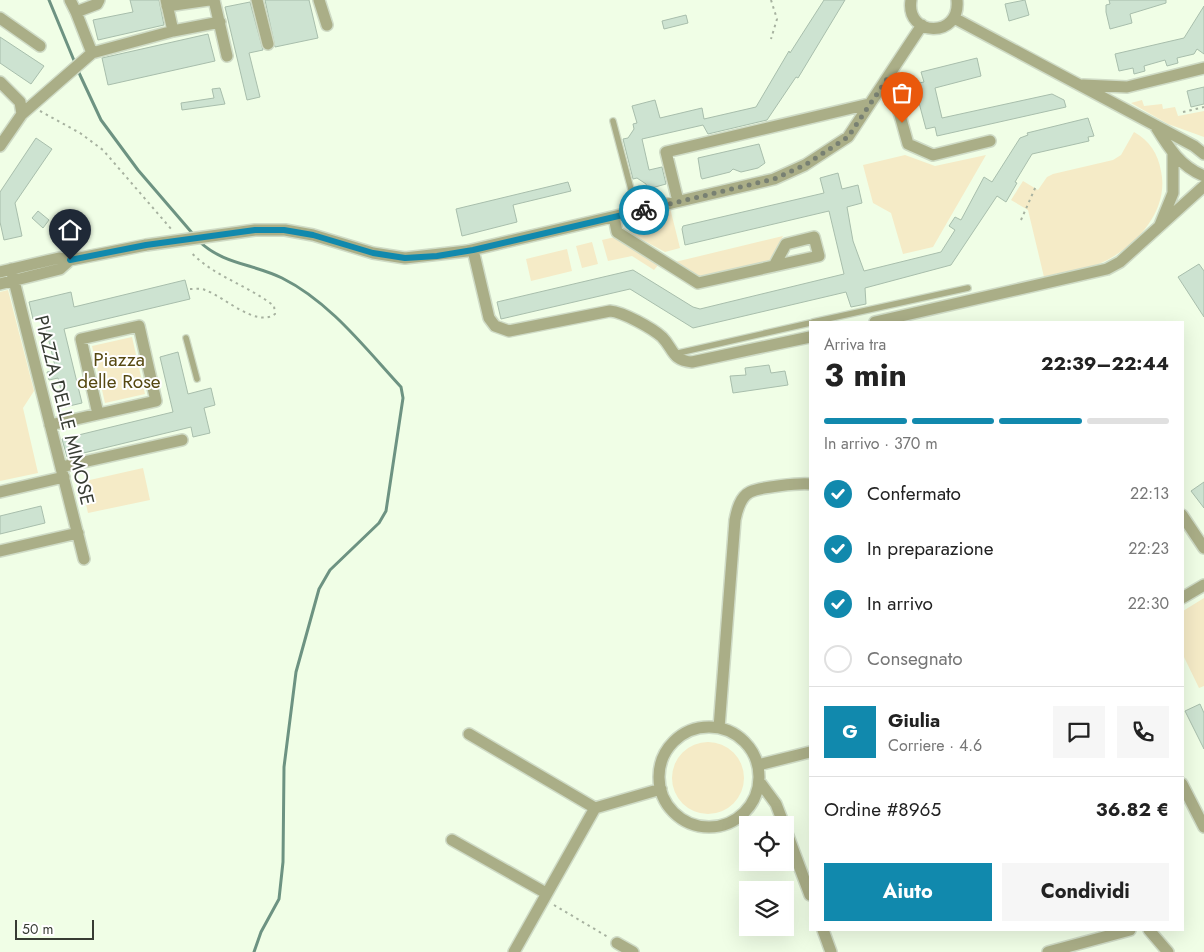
<!DOCTYPE html>
<html lang="it">
<meta charset="utf-8">
<style>
body{margin:0;font-family:Jost,sans-serif;background:#f6f6f6;color:#222;height:100vh;display:flex;flex-direction:column;font-size:19px;white-space:nowrap}
*{box-sizing:border-box;margin:0}
p{font-size:16px;color:#767676}
.icon{flex:none;width:28px;height:28px;fill:none;stroke:currentColor;stroke-width:2;stroke-linecap:round;stroke-linejoin:round}
.map{position:relative;flex:1;overflow:hidden}
.side{position:absolute;left:809px;top:321px;width:375px;height:610px;display:flex;flex-direction:column;background:#fff;border-radius:0px;box-shadow:0 5px 20px #0002}
.side>*{flex:none}
.controls{position:absolute;left:739px;top:816px;display:grid;gap:10px}
.controls a{display:grid;place-items:center;width:55px;height:55px;border-radius:0px;background:#fff;box-shadow:0 5px 20px #0002;font-size:25px}
.scale{position:absolute;left:15px;bottom:12px;width:79px;box-sizing:border-box;padding-left:5px;border:2px solid #373c33;border-top:0;font-size:14px;line-height:18px;white-space:nowrap;color:#373c33;-webkit-text-stroke:4px #fff;paint-order:stroke}
.pin{position:absolute;display:grid;place-items:center;width:42px;height:42px;color:#fff;margin:-51px -21px;border-radius:50% 50% 50% 0;rotate:-45deg;box-shadow:0 0 5px #0007}
.pin .icon{rotate:45deg}
.courier{position:absolute;display:grid;place-items:center;width:50px;height:50px;margin:-25px;border:4px solid #1189ad;border-radius:50%;background:#fff;color:#222;box-shadow:0 1px 6px #0007}
.headline em{font-style:normal;font-weight:700}
.headline div{display:flex;flex-direction:column-reverse}
.headline{display:flex;align-items:center;justify-content:space-between;height:85px;padding:0 15px}
h1{font-size:32px;font-weight:700;line-height:38px}
.bar{display:grid;grid-template-columns:repeat(4,1fr);gap:8px 5px;align-content:center;height:60px;padding:0 15px}
.bar i{height:6px;border-radius:4px;background:#e0e0e0}
.bar .active{background:#1189ad}
.bar p{grid-column:span 4}
.line{display:flex;align-items:center;gap:12px;padding:0 15px;border-top:1px solid #e0e0e0}
.line div{flex:1}
.round{display:grid;place-items:center;flex:none;width:52px;height:52px;border-radius:0px;background:#f6f6f6}
ol{padding:0 15px;list-style:none}
li{display:flex;align-items:center;gap:15px;height:55px}
li p{margin-inline-start:auto}
li .icon{padding:5px;border-radius:50%;background:#1189ad;color:#fff;stroke-width:4}
li:last-child{color:#767676}
li i{width:28px;height:28px;border:2px solid #e0e0e0;border-radius:50%}
.primary-button{display:flex;gap:10px;margin-top:auto;padding:10px 15px}
.primary-button a{flex:1;height:58px;border-radius:0px;background:#1189ad;color:#fff;font-size:20px;font-weight:700;line-height:58px;text-align:center}
.primary-button a+a{background:#f6f6f6;color:#222}
.map>svg:first-child{display:block}
.green{fill:#f5ebc7}
.lines{fill:none;stroke-linecap:round;stroke-linejoin:round}
.stream{stroke:#6d9382;stroke-width:3}
.building{fill:#cde3d1;stroke:#a8beac}
.service-casing{stroke:#cfdbc6;stroke-width:8}
.minor-casing{stroke:#cfdbc6;stroke-width:14}
.path{stroke:#a7b2a0;stroke-width:2;stroke-dasharray:2.5 4;stroke-linecap:butt}
.service{stroke:#aaae87;stroke-width:5.5}
.minor{stroke:#aaae87;stroke-width:11}
.minor-bridge-casing{stroke:#cfdbc6;stroke-width:14;stroke-linecap:butt}
.minor-bridge{stroke:#aaae87;stroke-width:11}
.done{stroke:#788072;stroke-width:5;stroke-dasharray:0 9}
.route{stroke:#1189ad;stroke-width:6}
.labels{text-anchor:middle;stroke-width:4;stroke-linejoin:round;paint-order:stroke}
.park-label{font-size:19px;fill:#564811;stroke:#fff}
.street-label{font-size:19px;fill:#373c33;stroke:#fff}
</style>
<div class="map">
<svg width="1204" height="952" viewBox="0 0 1204 952">
<rect width="100%" height="100%" fill="#f0fee6"/>
<!-- green -->
<path class="green" d="M1142 100 1144 106 1162 104 1163 109 1175 107 1178 116 1204 111V137L1168 124 1131 103Z
M1134 132C1150 141 1158 154 1161 171 1170 212 1133 251 1096 265 1080 271 1061 273 1044 277L1028 210 1011 200 1023 181 1038 190 1047 177 1053 174 1113 160 1121 155Z
M905 155 935 166 986 155 933 247 903 254 891 213 873 203 863 165Z
M670 208 680 248 665 252 630 233 626 223 629 218Z
M783 236 770 261 699 277 675 262Z
M615 237 659 264 654 270 632 256 608 261 602 240Z
M592 242 598 264 582 268 576 246Z
M567 249 572 271 531 281 526 259Z
M8 290 34 391 23 408 38 473 0 481V292Z
M132 337 145 394 105 403 92 346Z
M143 468 150 500 88 513 81 482Z
M1204 598V686L1199 688 1183 655V611Z
M672 778a36 36 0 1 1 72 0a36 36 0 1 1-72 0Z"/>
<g class="lines">
<!-- stream -->
<path class="stream" d="M49 0 80 75 101 120 138 170 193 234
M199 241C222 264 254 264 282 278 330 302 365 348 401 387L403 398 386 511 379 523 330 570 319 589 296 672 284 767 283 862 279 899 261 932 254 952"/>
</g>
<!-- building -->
<path class="building" d="M130 0H159L164 25 98 40 93 20 133 12Z
M265 0H309L318 38 275 47Z
M824 0H845L798 78 796 77 767 120 708 134 703 125 642 139 649 170 662 167 666 184 648 189 646 184 637 178 633 179 623 139 628 138 634 129 633 124 637 123 632 106 655 100 660 118 702 108 704 119 756 107 789 51 790 53Z
M1025 0 1029 15 1009 21 1005 4Z
M1109 0H1166V3L1130 14 1132 23 1110 29 1106 12V5L1110 4Z
M250 2 263 50 249 53 260 97 247 100 225 7Z
M1204 6V54L1197 49 1194 54 1177 58 1178 63 1167 66 1165 60 1144 66 1145 71 1134 74 1133 68 1119 71 1115 54 1184 38Z
M686 15 688 23 664 29 662 21Z
M208 34 215 61 108 85 102 58Z
M0 37 44 66 31 84 0 63Z
M977 58 981 76 935 88 942 118 1052 94 1064 100 1066 107 937 136 935 127 926 129 914 84 924 82 921 72Z
M1204 87V104L1191 107 1187 91Z
M220 88 225 104 182 110 181 103 214 98 212 89Z
M1088 118 1094 136 1088 137 1089 141 1032 154 1015 182 1017 183 1006 202 997 196 951 265 865 288 866 304 851 307 846 292 693 328 630 289 501 319 497 302 633 270 693 307 700 309 844 274 829 211 685 245 682 229 683 226 824 193 820 178 838 173 842 189 858 185 862 203 847 207 853 241 864 271 941 252 955 230 949 226 955 217 961 220 984 177 992 182 1020 138 1028 135 1027 133Z
M36 138 52 149 15 203 22 236 4 240 0 222V192Z
M759 144 765 163 758 168 741 172 733 169 730 172 702 179 701 177 698 158Z
M568 182 571 191 513 205 517 222 462 236 456 209Z
M38 211 49 220 43 228 32 218Z
M1199 264 1204 271V317L1178 277Z
M185 280 190 299 64 329 82 403 65 407 58 378 49 380 47 372 56 370 43 317 33 319 29 302 71 292 74 307Z
M178 352 188 394 211 388 215 405 204 408 210 433 193 437 191 427 67 457 62 439 173 412 160 357Z
M769 365 771 373 785 371 788 385 733 393 730 376 746 375 745 368Z
M1204 482V508L1191 491Z
M41 506 45 523 0 534V516Z
M1200 704 1204 713V749L1185 711Z"/>
<g class="lines">
<defs>
<path id="service" d="M613 121 637 212
M813 322 968 288
M186 338 197 379
M674 354 810 323"/>
<path id="minor" d="M70 0 76 12
M166 0 173 31
M214 0 227 56
M257 0 268 44
M319 0 327 25
M911 0C905 37 961 39 957 0
M167 6 209 0
M0 18 40 46
M954 18 1194 146 1204 154
M92 53 76 12 97 4 99 0
M889 76 908 144 933 155 990 141
M0 82 20 102 22 114 0 146
M1083 85 1127 87 1204 68
M22 114 92 53 173 31 220 22
M1156 127C1169 148 1180 166 1204 176
M678 201 666 152 869 104
M614 217 617 232 698 283 819 256 814 237 786 244 774 266
M1160 225 1173 193V154
M473 250 489 318 495 326 509 331 610 311C623 312 652 328 662 337 674 349 671 360 692 362L810 337
M467 251 774 179 805 165 848 137 922 25
M11 269 84 559
M0 272 59 258 70 260 146 245
M0 284 60 269 70 260
M875 322 1107 269 1120 262 1204 186
M50 425 156 401 139 326 81 339 98 414
M61 467 182 440
M0 492 64 477
M1182 515 1204 548
M0 551 78 533
M1182 598 1204 585
M659 777a50 50 0 1 1 100 0a50 50 0 1 1-100 0Z
M719 728 735 520C737 510 740 497 750 492 760 487 799 483 810 484
M469 734 595 808
M758 765 810 752
M759 781 776 804 784 825
M1182 784 1204 827
M785 828 810 895
M452 840 546 893
M823 930 831 952
M1149 930 1168 952
M617 943 633 952
M514 952 595 808 661 789
M1048 952 1130 930"/>
</defs>
<!-- service casing -->
<use href="#service" class="service-casing"/>
<!-- minor casing -->
<use href="#minor" class="minor-casing"/>
<!-- path -->
<path class="path" d="M771 0 777 19 771 39
M40 111 80 133 103 150 172 230
M1183 112 1204 107
M1021 220 1036 186
M190 289C195 289 201 288 205 290 225 297 256 328 275 314L274 306C248 285 212 276 190 251
M554 905 608 937"/>
<!-- service -->
<use href="#service" class="service"/>
<!-- minor -->
<use href="#minor" class="minor"/>
<defs>
<path id="minor-bridge" d="M146 245 255 230H285L313 235 373 253 405 258 467 251"/>
</defs>
<!-- minor-bridge casing -->
<use href="#minor-bridge" class="minor-bridge-casing"/>
<!-- minor-bridge -->
<use href="#minor-bridge" class="minor-bridge"/>
</g>
<g class="lines">
<!-- done -->
<path class="done" d="M644 210 774 179 805 165 848 137 889 76 902 123"/>
<!-- route -->
<path class="route" d="M70 260 146 245 255 230H284L313 235 373 253 405 258 437 256 473 250 644 210"/>
</g>
<g class="labels">
<!-- park labels -->
<g class="park-label">
<text x="119" y="366">Piazza<tspan x="119" dy="22">delle Rose</tspan></text>
</g>
<!-- street labels -->
<g class="street-label">
<text transform="translate(65 410) rotate(76)" y="7">PIAZZA DELLE MIMOSE</text>
</g>
</g>
</svg>
<div class="controls">
<a><svg class="icon" aria-label="locate" viewBox="0 0 24 24"><circle cx="12" cy="12" r="6"/><path d="M12 2v4M12 18v4M2 12h4M18 12h4"/></svg></a>
<a><svg class="icon" aria-label="layers" viewBox="0 0 24 24"><path d="M12 4l9 5-9 5-9-5zM3 14l9 5 9-5"/></svg></a>
</div>
<div class="scale">50 m</div>
<div class="pin" style="left:902px;top:123px;background:#ea580c"><svg class="icon" aria-label="bag" viewBox="0 0 24 24"><path d="M5 8h14l-1 12H6zM9 8a3 3 0 0 1 6 0"/></svg></div>
<div class="pin" style="left:70px;top:260px;background:#1f2937"><svg class="icon" aria-label="home" viewBox="0 0 24 24"><path d="M3 11l9-7 9 7M6 9v11h12V9"/></svg></div>
<div class="courier" style="left:644px;top:210px"><svg class="icon" aria-label="bike" viewBox="0 0 24 24"><circle cx="6" cy="16" r="4"/><circle cx="18" cy="16" r="4"/><path d="M6 16l4-8h5l3 8M10 8l3 8H6M13 5h3"/></svg></div>
<section class="side">
<div class="headline"><div><h1>3 min</h1><p>Arriva tra</p></div><em>22:39–22:44</em></div>
<div class="bar"><i class="active"></i><i class="active"></i><i class="active"></i><i></i><p>In arrivo · 370 m</p></div>
<ol>
<li><svg class="icon" aria-label="check" viewBox="0 0 24 24"><path d="M5 12l5 5 9-10"/></svg>Confermato<p>22:13</p></li>
<li><svg class="icon" aria-label="check" viewBox="0 0 24 24"><path d="M5 12l5 5 9-10"/></svg>In preparazione<p>22:23</p></li>
<li><svg class="icon" aria-label="check" viewBox="0 0 24 24"><path d="M5 12l5 5 9-10"/></svg>In arrivo<p>22:30</p></li>
<li><i></i>Consegnato</li>
</ol>
<div class="line" style="height:90px"><b class="round" style="background:#1189ad;color:#fff">G</b><div><b>Giulia</b><p>Corriere · 4.6</p></div><a class="round"><svg class="icon" aria-label="chat" viewBox="0 0 24 24"><path d="M4 5h16v11H9l-5 4z"/></svg></a><a class="round"><svg class="icon" aria-label="phone" viewBox="0 0 24 24"><path d="M5 4h4l2 5-3 2q2 4 5 5l2-3 5 2v4C11 20 4 13 5 4z"/></svg></a></div>
<div class="line" style="height:65px"><div>Ordine #8965</div><b>36.82 €</b></div>
<div class="primary-button"><a>Aiuto</a><a>Condividi</a></div>
</section>
</div>
